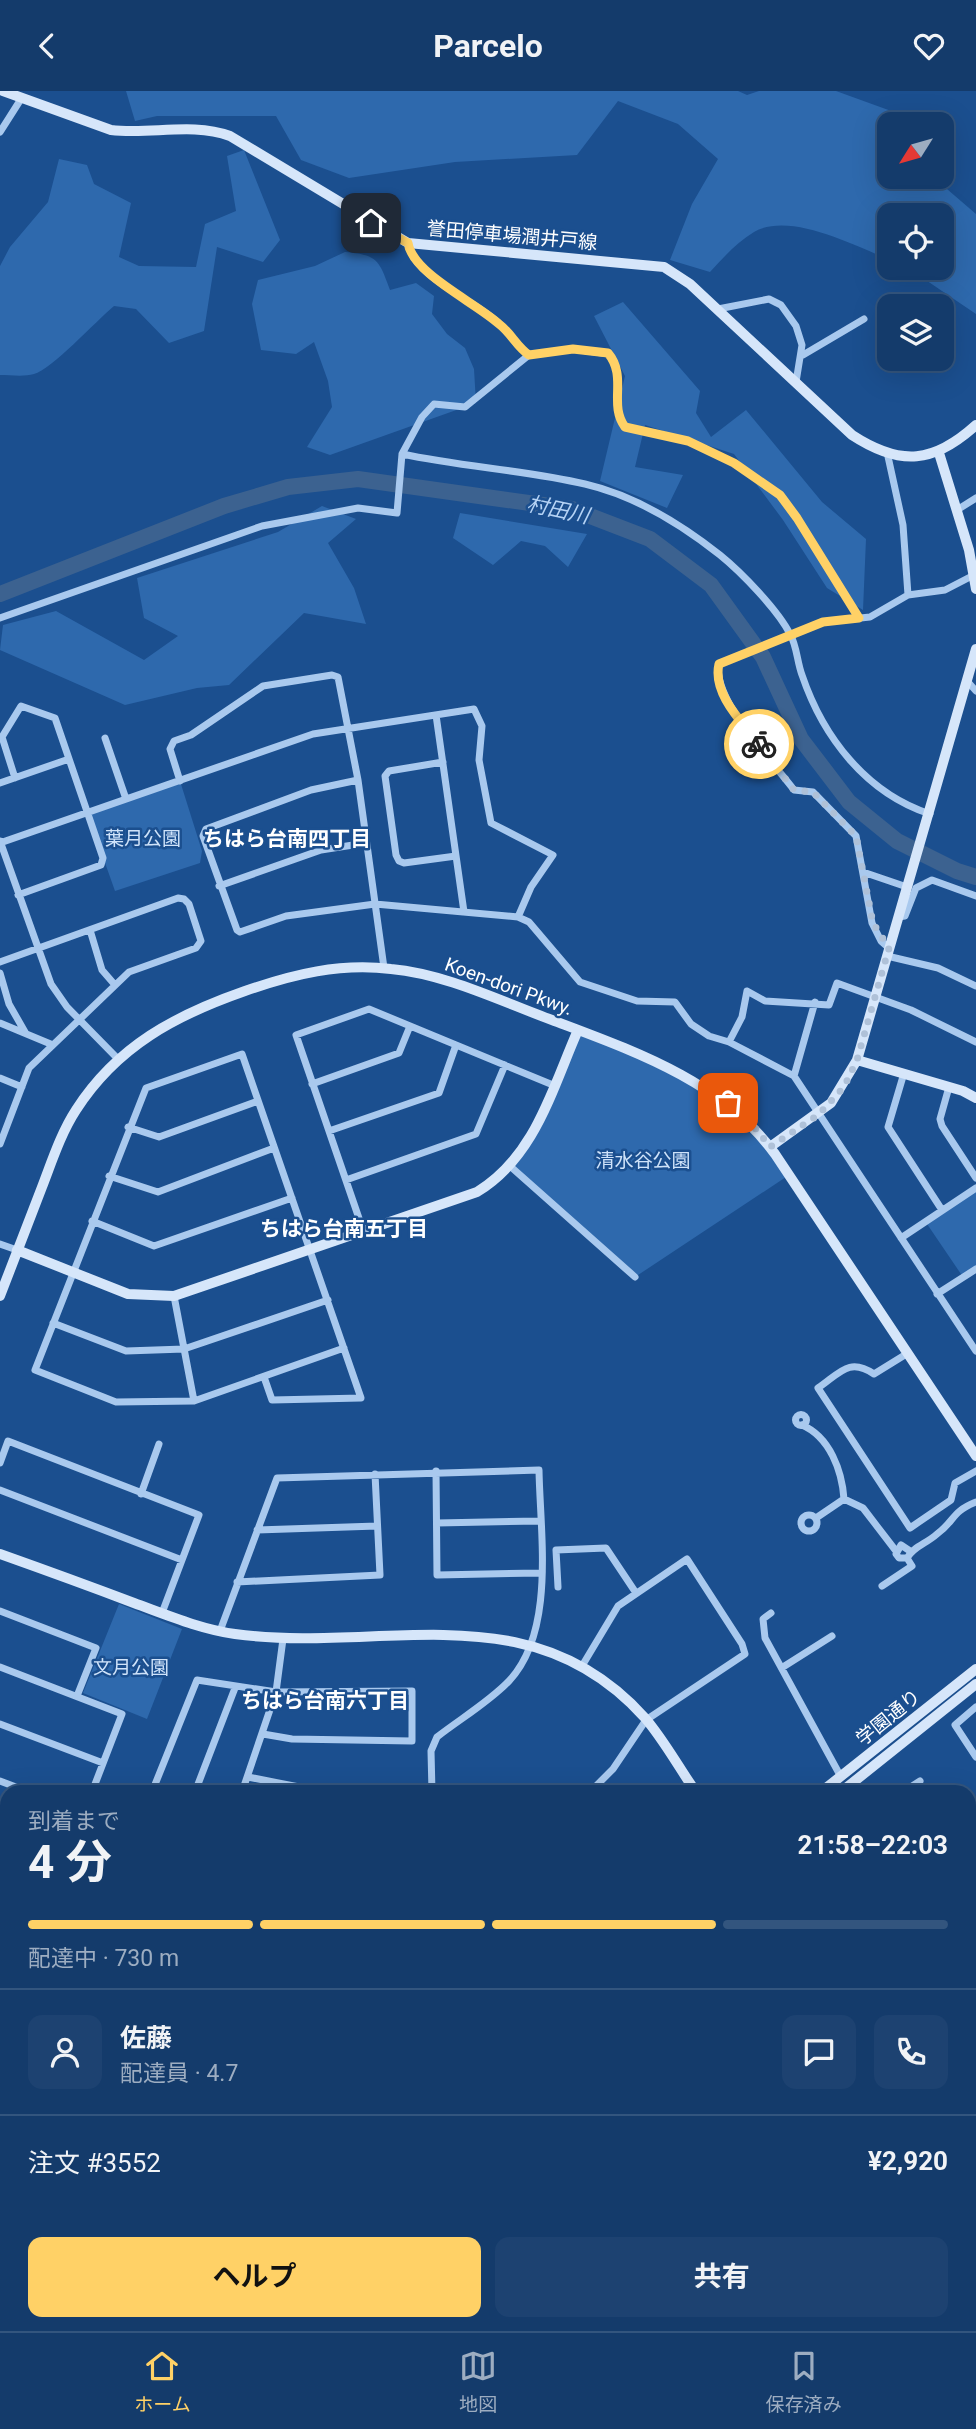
<!DOCTYPE html>
<html lang="ja">
<meta charset="utf-8">
<style>
body{margin:0;font-family:Roboto,"Noto Sans JP",sans-serif;background:#1d4271;color:#f1f3f6;height:100vh;display:flex;flex-direction:column;font-size:26px;white-space:nowrap}
*{box-sizing:border-box;margin:0}
p{font-size:23px;color:#9dadc1}
.icon{flex:none;width:38px;height:38px;fill:none;stroke:currentColor;stroke-width:2;stroke-linecap:round;stroke-linejoin:round}
.map{position:relative;flex:1;overflow:hidden}
.drawer{position:absolute;left:0px;top:1694px;width:976px;height:546px;display:flex;flex-direction:column;background:#143b6b;border-radius:21px 21px 0 0;box-shadow:0 7px 28px #0002,0 0 0 2px #33557e}
.drawer>*{flex:none}
.needle{width:46px;rotate:233deg}
.controls{position:absolute;left:877px;top:21px;display:grid;gap:14px}
.controls a{display:grid;place-items:center;width:77px;height:77px;border-radius:14px;background:#143b6b;box-shadow:0 7px 28px #0002,0 0 0 2px #33557e;font-size:35px}
.pin{position:absolute;display:grid;place-items:center;width:60px;height:60px;color:#fff;margin:-30px;border-radius:14px;box-shadow:0 4px 10px #0006}
.courier{position:absolute;display:grid;place-items:center;width:70px;height:70px;margin:-35px;border:5px solid #ffd166;border-radius:50%;background:#fff;color:#222;box-shadow:0 2px 9px #0007}
.summary em{font-style:normal;font-weight:700}
.summary div{display:flex;flex-direction:column-reverse}
.summary{display:flex;align-items:center;justify-content:space-between;height:119px;padding:0 28px}
h1{font-size:46px;font-weight:700;line-height:52px}
.bar{display:grid;grid-template-columns:repeat(4,1fr);gap:10px 7px;align-content:center;height:84px;padding:0 28px}
.bar i{height:9px;border-radius:5px;background:#33557e}
.bar .current{background:#ffd166}
.bar p{grid-column:span 4}
.line{display:flex;align-items:center;gap:18px;padding:0 28px;border-top:2px solid #33557e}
.line div{flex:1}
.round{display:grid;place-items:center;flex:none;width:74px;height:74px;border-radius:14px;background:#1d4271}
.action{display:flex;gap:14px;margin-top:auto;padding:14px 28px}
.action a{flex:1;height:80px;border-radius:14px;background:#ffd166;color:#111;font-size:28px;font-weight:700;line-height:80px;text-align:center}
.action a+a{background:#1d4271;color:#f1f3f6}
header{display:flex;justify-content:space-between;align-items:center;height:91px;padding:0 28px;background:#143b6b;font-size:32px;font-weight:700}
.menu{display:flex;justify-content:space-around;align-items:center;height:98px;border-top:2px solid #33557e;background:#143b6b;font-size:19px;color:#9dadc1}
.menu a{display:grid;justify-items:center;gap:4px}
.menu .current{color:#ffd166}
.map>svg:first-child{display:block}
.green{fill:#2e69ad}
.lines{fill:none;stroke-linecap:round;stroke-linejoin:round}
.river{stroke:#3c6290;stroke-width:16}
.street{stroke:#a9c9ee;stroke-width:7}
.secondary{stroke:#d6e6fa;stroke-width:10}
.done{stroke:#afc1d8;stroke-width:7;stroke-dasharray:0 12.6}
.route{stroke:#ffd166;stroke-width:9}
.labels{text-anchor:middle;stroke-width:5;stroke-linejoin:round;paint-order:stroke}
.street-label{font-size:19px;fill:#fff;stroke:#1b4f8f}
.park-label{font-size:19px;fill:#cfe3fa;stroke:#1b4f8f}
.water-label{font-size:21px;font-style:italic;fill:#b5d3f5;stroke:#1b4f8f}
.neighbourhood-label{font-size:21px;font-weight:bold;fill:#fff;stroke:#1b4f8f}
</style>
<header><svg class="icon" aria-label="back" viewBox="0 0 24 24"><path d="M15 5l-7 7 7 7"/></svg>Parcelo<svg class="icon" aria-label="heart" viewBox="0 0 24 24"><path d="M12 20l-8-8c-3-5 5-10 8-4 3-6 11-1 8 4z"/></svg></header>
<div class="map">
<svg width="976" height="2240" viewBox="0 0 976 2240">
<rect width="100%" height="100%" fill="#1b4f8f"/>
<!-- green -->
<path class="green" d="M126 0H738L747 4 759 0H836L905 25 902 33H889V86H933L976 123V223L908 177H942V124H889V168C854 155 790 120 754 141 737 151 723 167 710 181L670 169 692 113 718 68 678 33 618 10 577 64 455 71 349 87 301 69 276 25H157L135 30Z
M244 59 280 149 263 171 217 156 204 240 169 252 136 218 114 215C96 230 51 279 34 283 24 286 10 284 0 284V175L10 156 48 111 59 68 87 74 94 93 131 112 119 166 139 175 196 176 205 133 236 120 227 65Z
M345 161C378 164 379 169 390 199L416 192 434 205 432 223 447 243 465 257 474 278 476 312 330 364 307 356 332 316 328 290 314 251 296 263 261 259 252 213 258 189 315 175Z
M623 211 700 300 696 322 711 346 746 319 822 411 866 448 863 519 827 497 783 429 734 363 645 334 635 376 683 384 667 417 600 390 625 285 594 225Z
M322 415 356 428 328 452 354 497 366 533 304 522 229 594 197 597 125 614 0 559 3 534 56 520 144 569 178 545 144 527 137 487 278 441Z
M460 422 587 443 568 476 545 455 521 450 493 474 453 447Z
M180 690 202 760 200 772 115 800 87 721Z
M578 939 717 1004 789 1084 635 1186 510 1075 528 1053Z
M976 1097V1177L963 1186 925 1130Z
M119 1513 182 1538 147 1628 83 1602Z
M0 2069 7 2074V2233H246L294 2240H0Z"/>
<g class="lines">
<!-- river -->
<path class="river" d="M0 503 224 415 288 396 358 388 572 418 650 448 711 494 763 566 801 648 849 711 897 750 957 780 976 786"/>
<!-- street -->
<path class="street" d="M0 41 21 8
M408 152C413 185 471 208 495 229 508 239 516 255 529 264L573 258 609 263C628 286 608 313 625 336L688 350 734 372 780 404 797 427 859 527
M718 218 769 208 781 214 796 235 802 254 796 291
M803 264 864 228
M887 361 903 434 908 504
M402 363C463 376 525 379 585 393 633 404 682 434 720 464 741 481 778 519 790 543 797 555 797 571 802 584 823 646 866 702 930 723
M957 419 976 407
M0 527 262 435 358 417 397 422 402 363 422 326 434 313 465 316 529 264
M968 591 976 600
M436 624 464 821
M105 647 126 708
M443 671 389 680 385 685 396 764 399 770 404 772 456 765
M15 687 2 646 21 615 55 627 103 767 101 774 18 804
M358 689 311 699 206 738 203 745 237 839 240 841 286 825 375 813 518 826 529 831 580 891 637 910 675 911 691 933 709 945 729 951 794 985 976 1260
M180 690 170 658 174 650 191 644 263 595 332 584 338 586 358 689 384 877
M0 692 69 668
M0 750 51 893 67 916 118 968
M0 752 313 643 474 618 482 635 479 669 491 732 553 764 531 796 518 826
M863 781 907 796
M219 795 321 759 366 752
M898 826 905 825 916 797 932 789 976 805
M90 839 102 879 115 894
M889 857 881 850 872 832 856 745 813 701 794 699C773 671 712 608 719 573L823 531 870 526 908 504 945 499 974 484
M887 865 938 877 976 895
M0 871 178 807 184 808 189 813 201 850 196 857 129 881 29 977 0 1053
M0 882 9 913 25 941
M0 932 53 954
M729 951 742 926 747 900 765 910 829 914 837 892 911 919 976 951
M904 982 888 1036 942 1119
M794 985 815 911
M0 987 22 996
M312 993 399 962 410 935
M949 996 940 1028 942 1035 976 1087
M128 1036 159 1046 258 1010
M329 1040 439 1002 456 954
M510 1075 635 1186
M109 1085 158 1101 274 1057
M346 1089 476 1043 505 974
M92 1130 154 1155 292 1107
M363 1139 296 944 369 918 553 994
M901 1147 976 1097
M0 1153 17 1159
M937 1203 976 1178
M174 1205 194 1310
M53 1232 126 1260 184 1258 328 1209
M908 1262 874 1283C849 1266 840 1282 818 1297L910 1437 951 1409 955 1392 976 1380
M264 1286 272 1309 361 1307 242 963 146 997 35 1279 116 1311 194 1310 344 1257
M795.5 1329a5.5 5.5 0 1 1 11 0a5.5 5.5 0 1 1-11 0Z
M802 1334C830 1346 842 1380 844 1408L863 1417 896 1460
M0 1372 8 1350 199 1424 162 1522
M436 1380 437 1484 540 1482
M0 1399 182 1469
M141 1403 159 1353
M801 1432a8 8 0 1 1 16 0a8 8 0 1 1-16 0Z
M816 1427 844 1408
M437 1432 539 1430
M257 1439 377 1435
M910 1460 901 1454 896 1463 899 1467H907C914 1455 926 1453 937 1443 955 1430 951 1421 976 1411
M237 1491 380 1484 375 1383
M882 1495 912 1475 907 1467
M558 1496 556 1459 606 1457 636 1502
M0 1520 96 1557 77 1605
M771 1522 763 1528 765 1547 841 1686
M220 1540 277 1387 539 1379C540 1442 556 1540 509 1590 489 1611 460 1628 437 1646L431 1660 432 1701
M582 1575 618 1515 687 1468 742 1553 745 1563 646 1629 613 1678 590 1701
M0 1576 122 1623 92 1701
M783 1576 832 1545
M976 1616 955 1634 976 1666
M0 1633 103 1672
M248 1686 299 1696 352 1701
M0 1690 29 1701
M152 1701 197 1589 276 1601 412 1600V1650L292 1648 263 1643
M195 1701 235 1597
M242 1701 276 1601 283 1548
M408 1701H413
M903 1701 920 1690
M0 1740 7 1742
M0 1788 7 1791
M0 1843 7 1846
M0 1898 7 1901
M0 1941 7 1933
M0 2024 7 2034
M970 2101 976 2091
M970 2224H976
M375 2233 391 2240
M541 2233 554 2240
M743 2233 749 2240
M405 2240 409 2233
M611 2240 615 2233
M812 2240 817 2237 816 2233"/>
<!-- secondary -->
<path class="secondary" d="M3 0 111 39C150 44 192 31 230 45L408 152 664 176 690 193 852 344C901 376 934 372 976 334
M939 362 969 459 976 498
M857 969 963 1000 976 1007
M770 1056 831 1012 857 969 976 558
M17 1159 128 1203 174 1205 477 1101C535 1066 552 998 578 939
M0 1205C14 1169 28 1133 42 1096 52 1070 61 1042 76 1019 117 955 176 924 245 900 294 883 339 872 391 878 446 883 500 910 552 929 634 960 722 990 775 1063L976 1365
M0 1463C45 1479 89 1495 134 1512 167 1524 200 1538 235 1543 382 1563 530 1498 645 1627 664 1649 679 1677 696 1701
M821 1701 976 1578
M841 1701 976 1593
M0 1759 7 1762
M0 1771 7 1773
M0 1982 7 1987
M476 2233 488 2240
M647 2240 651 2233"/>
</g>
<g class="lines">
<!-- done -->
<path class="done" d="M728 1012 757 1039 770 1056 818 1024 844 996 857 969 889 857 873 832 856 745 813 701 794 699 759 653"/>
<!-- route -->
<path class="route" d="M371 132 408 152C413 183 475 211 499 233 511 242 517 256 529 264L573 258 608 262C628 286 608 313 625 336L688 350 734 372 780 404 797 427 859 527 823 531 719 573C712 603 743 632 759 653"/>
</g>
<g class="labels">
<!-- street labels -->
<g class="street-label">
<text transform="translate(512 144) rotate(5)" y="7">誉田停車場潤井戸線</text>
<text transform="translate(509 895) rotate(20)" y="7">Koen-dori Pkwy.</text>
<text transform="translate(888 1626) rotate(-39)" y="7">学園通り</text>
</g>
<!-- park labels -->
<g class="park-label">
<text x="143" y="754">葉月公園</text>
<text x="643" y="1076">清水谷公園</text>
<text x="131" y="1583">文月公園</text>
</g>
<!-- water labels -->
<g class="water-label">
<text transform="translate(558 419) rotate(12)" y="7">村田川</text>
</g>
<!-- neighbourhood labels -->
<g class="neighbourhood-label">
<text x="287" y="755">ちはら台南四丁目</text>
<text x="344" y="1145">ちはら台南五丁目</text>
<text x="325" y="1617">ちはら台南六丁目</text>
</g>
</g>
</svg>
<div class="controls">
<a><svg class="needle" viewBox="-14 -14 28 28"><path d="M0-13l5 13h-10z" fill="#e53935"/><path d="M0 13l5-13h-10z" fill="#9dadc1"/></svg></a>
<a><svg class="icon" aria-label="locate" viewBox="0 0 24 24"><circle cx="12" cy="12" r="6"/><path d="M12 2v4M12 18v4M2 12h4M18 12h4"/></svg></a>
<a><svg class="icon" aria-label="layers" viewBox="0 0 24 24"><path d="M12 4l9 5-9 5-9-5zM3 14l9 5 9-5"/></svg></a>
</div>
<div class="pin" style="left:728px;top:1012px;background:#ea580c"><svg class="icon" aria-label="bag" viewBox="0 0 24 24"><path d="M5 8h14l-1 12H6zM9 8a3 3 0 0 1 6 0"/></svg></div>
<div class="pin" style="left:371px;top:132px;background:#1f2937"><svg class="icon" aria-label="home" viewBox="0 0 24 24"><path d="M3 11l9-7 9 7M6 9v11h12V9"/></svg></div>
<div class="courier" style="left:759px;top:653px"><svg class="icon" aria-label="bike" viewBox="0 0 24 24"><circle cx="6" cy="16" r="4"/><circle cx="18" cy="16" r="4"/><path d="M6 16l4-8h5l3 8M10 8l3 8H6M13 5h3"/></svg></div>
<section class="drawer">
<div class="summary"><div><h1>4 分</h1><p>到着まで</p></div><em>21:58–22:03</em></div>
<div class="bar"><i class="current"></i><i class="current"></i><i class="current"></i><i></i><p>配達中 · 730 m</p></div>
<div class="line" style="height:126px"><a class="round"><svg class="icon" aria-label="person" viewBox="0 0 24 24"><circle cx="12" cy="8" r="4"/><path d="M4 21q1-7 8-7t8 7"/></svg></a><div><b>佐藤</b><p>配達員 · 4.7</p></div><a class="round"><svg class="icon" aria-label="chat" viewBox="0 0 24 24"><path d="M4 5h16v11H9l-5 4z"/></svg></a><a class="round"><svg class="icon" aria-label="phone" viewBox="0 0 24 24"><path d="M5 4h4l2 5-3 2q2 4 5 5l2-3 5 2v4C11 20 4 13 5 4z"/></svg></a></div>
<div class="line" style="height:91px"><div>注文 #3552</div><b>¥2,920</b></div>
<div class="action"><a>ヘルプ</a><a>共有</a></div>
</section>
</div>
<nav class="menu">
<a class="current"><svg class="icon" aria-label="home" viewBox="0 0 24 24"><path d="M3 11l9-7 9 7M6 9v11h12V9"/></svg>ホーム</a>
<a><svg class="icon" aria-label="map" viewBox="0 0 24 24"><path d="M3 6l6-2 6 2 6-2v14l-6 2-6-2-6 2zM9 4v14M15 6v14"/></svg>地図</a>
<a><svg class="icon" aria-label="saved" viewBox="0 0 24 24"><path d="M7 4h10v16l-5-4-5 4z"/></svg>保存済み</a>
</nav>
